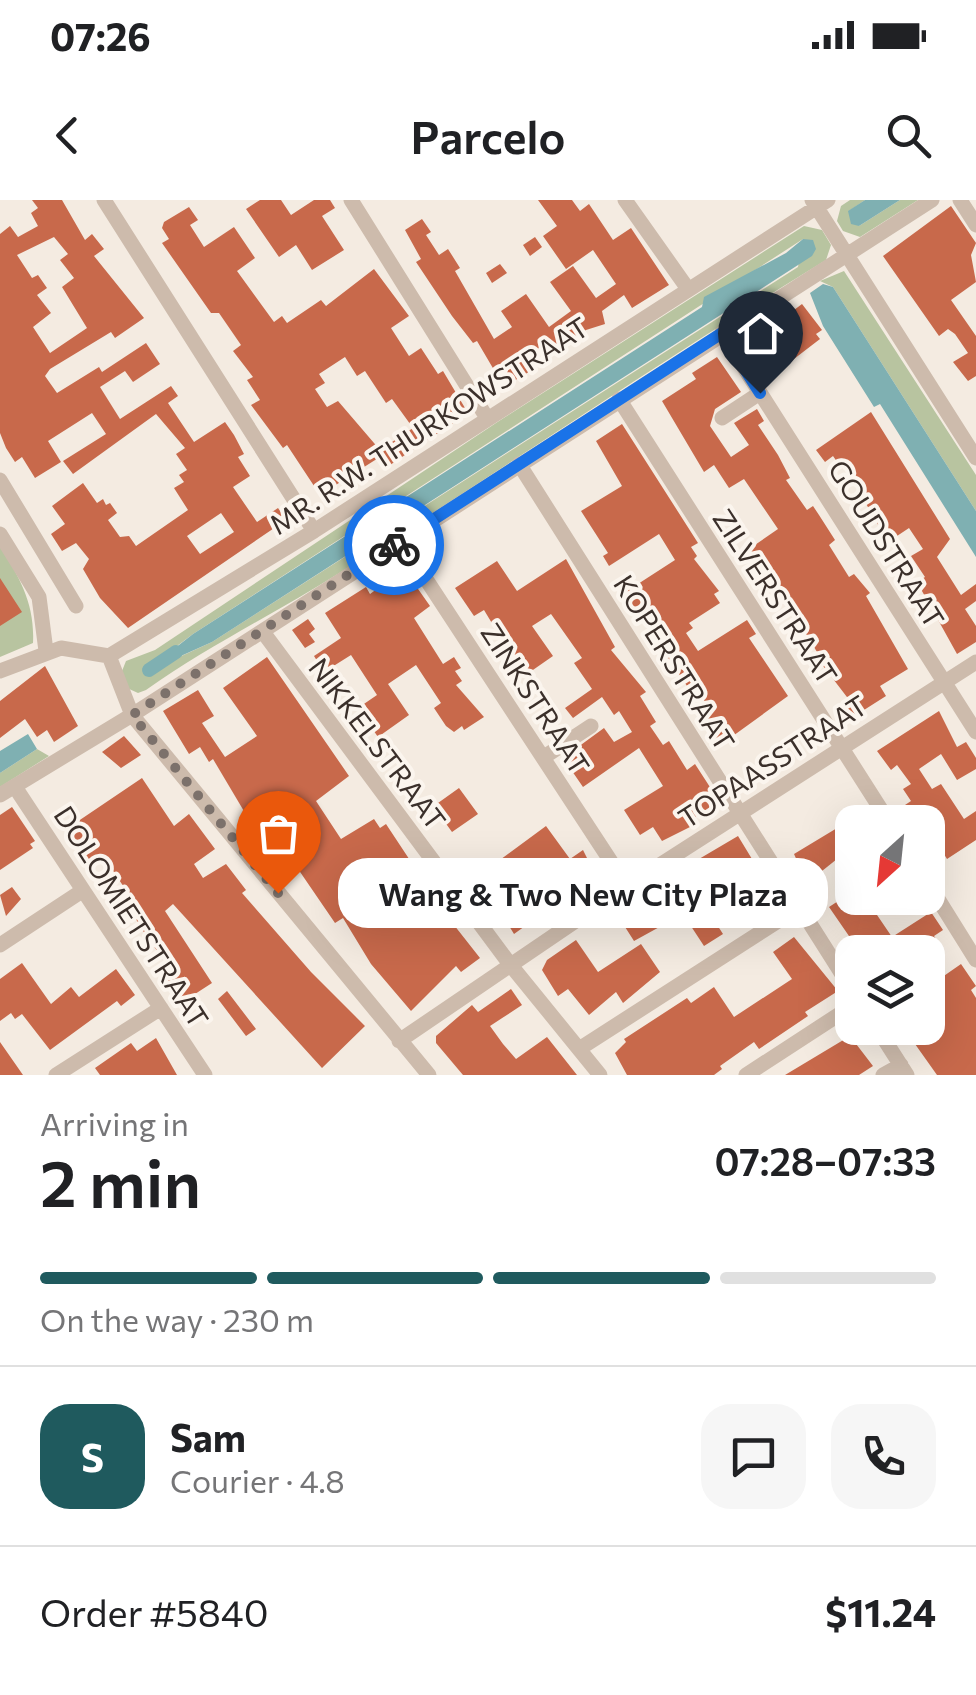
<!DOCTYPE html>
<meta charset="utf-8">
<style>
body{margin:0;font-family:Commissioner,sans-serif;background:#f6f6f6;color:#202124;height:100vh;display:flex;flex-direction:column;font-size:38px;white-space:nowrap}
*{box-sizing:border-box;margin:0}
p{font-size:32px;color:#757577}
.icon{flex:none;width:55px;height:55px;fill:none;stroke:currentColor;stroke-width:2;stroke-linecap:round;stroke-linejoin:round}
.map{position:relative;height:875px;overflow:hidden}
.drawer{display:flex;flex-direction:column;background:#fff;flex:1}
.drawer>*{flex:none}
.needle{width:65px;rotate:207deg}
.tools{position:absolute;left:835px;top:605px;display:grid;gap:20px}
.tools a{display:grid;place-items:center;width:110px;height:110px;border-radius:20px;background:#fff;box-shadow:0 10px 40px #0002;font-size:50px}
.pin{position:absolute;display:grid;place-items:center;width:85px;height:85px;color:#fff;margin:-102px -42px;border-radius:50% 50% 50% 0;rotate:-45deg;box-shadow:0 0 10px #0007}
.pin .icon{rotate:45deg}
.courier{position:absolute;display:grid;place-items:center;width:100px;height:100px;margin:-50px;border:8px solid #1a73e8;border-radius:50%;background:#fff;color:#222;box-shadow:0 2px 12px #0007}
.bubble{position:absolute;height:70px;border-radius:30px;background:#fff;box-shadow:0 10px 40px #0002;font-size:32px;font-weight:600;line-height:70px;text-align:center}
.overview em{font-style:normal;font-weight:600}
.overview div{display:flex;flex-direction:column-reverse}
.overview{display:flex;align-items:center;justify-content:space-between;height:170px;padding:0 40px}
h1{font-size:65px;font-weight:600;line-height:75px}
.bar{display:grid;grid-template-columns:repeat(4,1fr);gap:15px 10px;align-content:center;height:120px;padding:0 40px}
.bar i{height:12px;border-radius:8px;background:#e0e0e0}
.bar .active{background:#1f5a5e}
.bar p{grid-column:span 4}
.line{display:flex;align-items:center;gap:25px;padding:0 40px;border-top:2px solid #e0e0e0}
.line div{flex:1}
.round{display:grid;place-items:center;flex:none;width:105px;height:105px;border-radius:30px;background:#f6f6f6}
.status{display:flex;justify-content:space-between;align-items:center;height:70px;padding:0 50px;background:#fff;direction:ltr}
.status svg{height:28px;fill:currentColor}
header{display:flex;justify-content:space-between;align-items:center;height:130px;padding:0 40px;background:#fff;font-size:45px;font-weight:600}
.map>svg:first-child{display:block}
.green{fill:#b8c4a0;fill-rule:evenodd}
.water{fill:#7fb0b2}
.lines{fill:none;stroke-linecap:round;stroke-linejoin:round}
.canal{stroke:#7fb0b2;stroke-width:14}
.building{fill:#c8694b;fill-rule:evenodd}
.minor{stroke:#cdbbac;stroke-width:15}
.done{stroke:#7c716b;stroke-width:10;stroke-dasharray:0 18}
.route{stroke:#1a73e8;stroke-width:12}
.labels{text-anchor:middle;stroke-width:8;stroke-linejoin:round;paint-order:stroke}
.street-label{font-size:28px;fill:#3b302b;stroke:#fbf5ee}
</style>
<div class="status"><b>07:26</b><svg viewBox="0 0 49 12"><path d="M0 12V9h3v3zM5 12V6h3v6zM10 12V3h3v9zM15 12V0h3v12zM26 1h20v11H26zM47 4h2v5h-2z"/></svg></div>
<header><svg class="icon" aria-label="back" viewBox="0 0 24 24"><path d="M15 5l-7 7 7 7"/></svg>Parcelo<svg class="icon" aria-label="search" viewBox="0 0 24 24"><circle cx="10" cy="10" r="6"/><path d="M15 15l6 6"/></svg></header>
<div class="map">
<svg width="976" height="875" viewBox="0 0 976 875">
<rect width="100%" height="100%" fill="#f4ebe1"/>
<!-- green -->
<path class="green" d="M850 0H865L849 11 859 26 900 0H918L860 37 843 31 837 21 841 6Z
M804 26 822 30 831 45 826 60C662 160 503 269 341 372 276 413 208 446 146 490L138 493 127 488 122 471 126 461 155 450 499 221ZM803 39 798 67 212 442 164 464 161 458 193 434Z
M844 71 976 275V311L833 87 820 81Z
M0 345C20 379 35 404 33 443L0 457Z
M37 549 49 556 0 587V573Z"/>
<!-- water -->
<path class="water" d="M865 0H900L859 26 851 24 848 11Z
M803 39 813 40 816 49 812 56 212 442 163 464 161 459 193 434 702 107 704 97 786 53Z
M823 84 833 87 976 311V357L880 204 874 207 823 126 810 93Z
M28 534 37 549 0 573V551Z"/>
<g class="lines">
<!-- canal -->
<path class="canal" d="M149 470 176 452"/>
</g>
<!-- building -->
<path class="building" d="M32 0H62L85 40 92 34 104 49 94 56 144 118 115 138 111 132 50 169 45 176 57 193 99 167 102 172 146 143 160 164 133 182 125 171 100 187 120 219 171 186 178 196 168 203 194 242 225 222 234 235 244 254 238 257 250 276 233 287 257 322 278 308 286 320 128 428 100 398 83 369 89 359 76 343 62 351 51 334 65 324 52 306 83 283 97 303 103 299 106 305 110 303 117 313 108 320 120 337 129 336 136 346 188 310 174 288 184 282 179 275 187 270 176 254 185 248 156 214 73 274 63 261 106 234 92 213 48 241 61 262 35 278 22 257 15 262 6 248 0 233V34L10 26 18 37 38 26 31 13 38 8ZM54 37 68 54 60 60 74 78 62 87 87 128 50 153 33 127 51 113 37 95 47 88 38 75 32 78 17 55ZM221 313 234 332 200 354 187 336Z
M260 0H281L291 15 314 0H330L335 8 322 16 344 50 312 70 296 45 279 57 246 9Z
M538 0H572L580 11 589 4 613 40 631 28 669 85 632 108 624 95 602 111 605 124 586 130 551 155 543 145 525 158 532 170 504 187 477 141 473 143 452 116 416 62 421 59 405 30 422 19 431 32 426 35 439 55 448 49 460 68 455 71 494 139 512 127 501 111 526 94 549 127 571 111 550 82 573 66 596 98 616 84 593 50 566 69 543 36 557 26Z
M951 6 976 43 971 55 976 82 951 100 976 136V176L968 181 953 162 968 153 955 134 948 129 939 136 883 56Z
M189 7 198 20 190 25 204 47 234 27 255 58 237 71 274 122 282 116 287 123 321 100 326 106 374 69 409 116 391 128 409 156 421 148 438 174 443 171 468 213 390 265 383 255 320 295 287 245 283 248 251 205 260 200 247 180 253 177 233 151 241 145 219 113H211L162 43 169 39 162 28 164 22ZM345 157 357 176 365 171 386 203 392 199 413 228 380 250 338 201 327 207 315 189 325 183 319 174Z
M535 37 542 47 530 56 523 45Z
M500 64 507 73 492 83 486 73Z
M802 104 822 130 816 134 820 139 790 162 770 135 773 133 770 128Z
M717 157 741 192 715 209 710 226 731 257 749 245 734 223 757 209 764 221 758 225 778 255 790 278 786 280 807 310 813 306 819 315 835 340 829 345 849 377 854 374 870 393 866 396 908 469 880 486 886 496 853 517 845 505 850 501 814 454 817 452 784 397 771 380 752 364 757 361 749 349 778 329 744 279 729 288 714 265 704 272 662 201 696 179 692 173Z
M871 212 950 339 937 357 961 395 976 384V401L965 409 976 426V442L957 454 917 382 925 377 911 356 923 349 909 328 888 342 845 267 842 269 833 256 825 262 816 250Z
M622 224 698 343 691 347 697 356 694 359 719 391 714 394 720 403 689 423 693 428 686 433 698 451 747 420 756 434 749 438 788 496 719 546 698 509 706 503 692 482 687 486 659 444 655 447 650 438 653 435 624 393 675 360 659 334 609 366 603 356 608 353 581 311 622 286 596 241Z
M566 359 615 447 611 450 646 492 640 496 656 522 650 526 663 545 669 541 687 570 695 564 719 601 689 621 692 626 662 641 653 627 640 635 624 610 663 586 639 548 583 587 563 558 604 528 614 542 632 532 619 511 614 515 602 497 573 518 565 508 592 489 574 463 582 458 551 414 532 426 553 456 530 472 526 466 520 470 484 410 474 416 455 388 497 361 517 391Z
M404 369 430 406 414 418 443 464 454 457 461 468 455 471 462 481 456 485 484 517 464 530 462 526 454 532 446 526 434 508 441 503 416 465 388 484 409 515 378 537 358 508 377 495 351 455 324 472 314 456 341 438 325 413 366 387 370 394Z
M0 378 22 412 0 426Z
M308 419 315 429 309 434 315 442 305 448 292 430Z
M267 457 349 576 316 601 341 639 374 619 380 628 386 624 423 680 430 675 452 705 443 711 480 758 461 772 456 766 411 811 371 764 343 718 335 723 296 666 275 647 268 636 273 633 261 616 251 623 213 559 209 562 200 547 189 554 163 511 198 490 214 516 202 523 225 557 257 536 223 488ZM370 663 396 699 376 712 352 675Z
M45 466 78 526 54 542 47 530 37 537 25 519 0 538V501Z
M939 511 957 547 966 542 976 558V569L957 580 941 554 919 569 932 589 941 584 964 619 976 611V640L947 659 932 635 928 637V622H916L905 605 911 601 903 589 911 584 897 565 891 570 877 551Z
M124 536 141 555 121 568 102 552Z
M142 578 174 626 189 614 215 649 194 664 203 678 226 664 246 690 242 693 311 772 365 826 322 868 173 704 165 711 212 783 178 805 166 778 178 770 164 748 158 752 145 734 128 706 134 702 105 659 91 668 65 630Z
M459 588 478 614 452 632 439 614 443 611 438 603Z
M12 607 35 641 30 644 33 648 0 670V615Z
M852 619V647L807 683 794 654Z
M546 626 570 659 583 650 598 680 566 703 544 672 536 678 527 665 510 677 522 695 531 689 546 711 514 734 478 676Z
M738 636 777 700 750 723 726 688 703 703 723 734 704 746 683 714 634 741 618 716 686 675 682 669Z
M12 687 21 699 6 716 0 695Z
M852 692V698H899L875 712 892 737 931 712 943 730 934 736 938 742 922 752H860L829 707Z
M794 737 838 791 805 812 808 816 759 849 754 842 720 866 722 869 714 875H627L615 853 626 842 624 839 687 798 691 803 714 787 734 817 792 779 773 752Z
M576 740 598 772 641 744 660 772 623 803 616 792 589 815 568 789 558 796 542 770 547 760Z
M22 763 51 804 71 787 79 797 116 769 135 795 121 806 117 801 50 850 22 814 15 819 11 813 0 821V779Z
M961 764 976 786 971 790 976 798V875H937L915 844 928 836V787Z
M511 789 522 805 490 826 503 844 516 859 547 837 577 875H463L436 843V836L472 805 478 812Z
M227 791 256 829 246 836 218 799Z
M850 836 873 866 859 875H785Z
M156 838 177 875H100L95 868 131 843 137 851Z
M0 842 23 875H0Z"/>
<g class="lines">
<!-- minor -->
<path class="minor" d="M104 0 314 331
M351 0 487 218
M625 0 688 89
M812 0 976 258
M960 0 976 25
M722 133 976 532
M619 199 889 622
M722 218 760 193
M519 264 852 790
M0 280 76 406
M0 334 39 397 46 451
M401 341 627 686
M263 432 509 763 600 875
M109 456 132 515 429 875
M0 471 61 448 109 456 314 331 828 0
M544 557 591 526
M15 587 205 875
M0 595 132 515 932 0
M928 683 976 760
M0 745 82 691
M877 828 907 875
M399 841 627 686 976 462
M579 849 800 707
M56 875 161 808
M746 875 852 806
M883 875 901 865"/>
</g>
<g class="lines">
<!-- done -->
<path class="done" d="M278 693 132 515 394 345"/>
<!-- route -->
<path class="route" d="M394 345 722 133 760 193"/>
</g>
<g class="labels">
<!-- street labels -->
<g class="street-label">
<text transform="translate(429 226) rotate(-33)" y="10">MR. R.W. THURKOWSTRAAT</text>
<text transform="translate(886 344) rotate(58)" y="10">GOUDSTRAAT</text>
<text transform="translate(775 397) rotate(57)" y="10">ZILVERSTRAAT</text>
<text transform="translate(674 463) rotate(58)" y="10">KOPERSTRAAT</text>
<text transform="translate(535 499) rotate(57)" y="10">ZINKSTRAAT</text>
<text transform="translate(377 544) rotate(53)" y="10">NIKKELSTRAAT</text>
<text transform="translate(773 562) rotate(-33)" y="10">TOPAASSTRAAT</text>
<text transform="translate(131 717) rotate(57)" y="10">DOLOMIETSTRAAT</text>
</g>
</g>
</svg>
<div class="tools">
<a><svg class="needle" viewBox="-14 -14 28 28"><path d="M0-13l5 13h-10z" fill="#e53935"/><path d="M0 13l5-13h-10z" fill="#757577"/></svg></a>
<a><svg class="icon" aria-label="layers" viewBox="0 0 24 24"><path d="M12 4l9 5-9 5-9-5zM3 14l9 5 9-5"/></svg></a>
</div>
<div class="pin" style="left:278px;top:693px;background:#ea580c"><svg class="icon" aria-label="bag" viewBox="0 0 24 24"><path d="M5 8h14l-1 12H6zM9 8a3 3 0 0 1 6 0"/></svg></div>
<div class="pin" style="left:760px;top:193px;background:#1f2937"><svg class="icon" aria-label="home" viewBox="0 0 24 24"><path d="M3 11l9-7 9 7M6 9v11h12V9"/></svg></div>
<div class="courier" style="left:394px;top:345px"><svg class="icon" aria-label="bike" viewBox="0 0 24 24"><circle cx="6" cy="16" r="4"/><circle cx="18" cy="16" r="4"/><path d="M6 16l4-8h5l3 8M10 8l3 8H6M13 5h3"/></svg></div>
<div class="bubble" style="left:338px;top:658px;width:490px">Wang &amp; Two New City Plaza</div>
</div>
<section class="drawer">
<div class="overview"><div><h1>2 min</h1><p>Arriving in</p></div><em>07:28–07:33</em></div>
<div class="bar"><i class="active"></i><i class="active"></i><i class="active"></i><i></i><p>On the way · 230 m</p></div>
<div class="line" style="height:180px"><b class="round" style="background:#1f5a5e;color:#fff">S</b><div><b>Sam</b><p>Courier · 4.8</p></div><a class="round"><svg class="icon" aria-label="chat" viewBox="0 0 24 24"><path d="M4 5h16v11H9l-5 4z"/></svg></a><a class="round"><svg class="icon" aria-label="phone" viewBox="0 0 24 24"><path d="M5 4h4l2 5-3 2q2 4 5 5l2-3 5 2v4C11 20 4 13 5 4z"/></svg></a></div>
<div class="line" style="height:130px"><div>Order #5840</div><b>$11.24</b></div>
</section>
